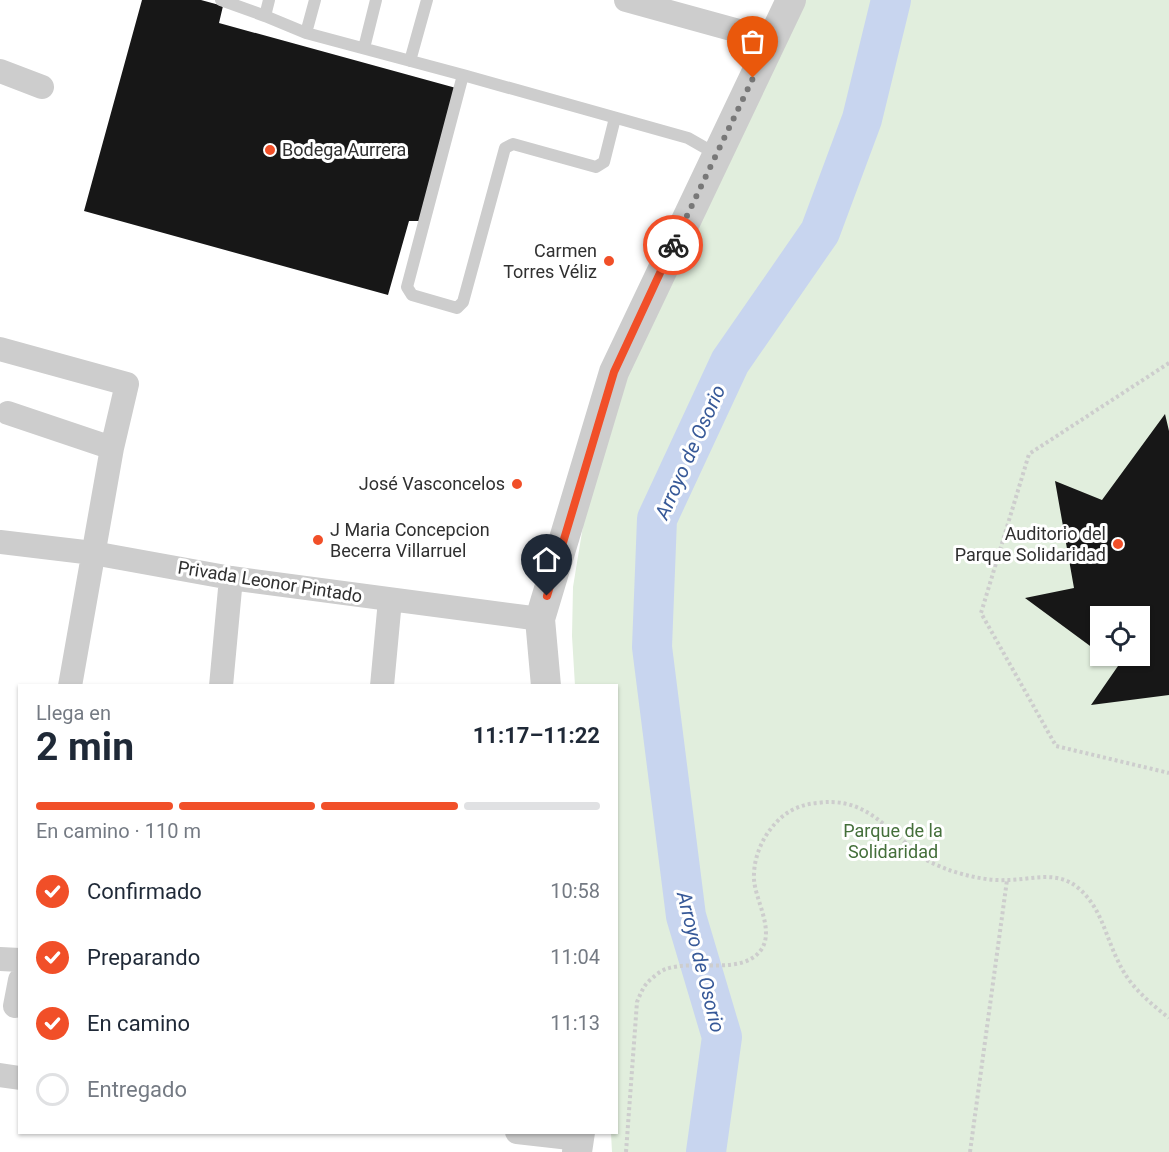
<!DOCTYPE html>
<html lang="es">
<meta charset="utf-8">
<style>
body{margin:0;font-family:Roboto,sans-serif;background:#f6f6f7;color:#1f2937;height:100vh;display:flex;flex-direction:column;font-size:22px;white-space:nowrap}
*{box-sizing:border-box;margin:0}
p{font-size:20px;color:#747a83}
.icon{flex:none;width:33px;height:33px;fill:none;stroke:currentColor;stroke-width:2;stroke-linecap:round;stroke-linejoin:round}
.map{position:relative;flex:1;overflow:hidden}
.sheet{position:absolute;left:18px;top:684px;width:600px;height:450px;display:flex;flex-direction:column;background:#fff;border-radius:0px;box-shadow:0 2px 4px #0004}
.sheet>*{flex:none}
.controls{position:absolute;left:1090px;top:606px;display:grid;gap:12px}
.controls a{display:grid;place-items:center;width:60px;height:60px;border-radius:0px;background:#fff;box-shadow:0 2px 4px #0004;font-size:30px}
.pin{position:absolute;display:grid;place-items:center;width:51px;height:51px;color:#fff;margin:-62px -26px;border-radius:50% 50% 50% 0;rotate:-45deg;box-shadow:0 0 6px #0007}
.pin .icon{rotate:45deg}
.courier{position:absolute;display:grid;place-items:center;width:60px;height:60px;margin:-30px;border:4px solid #f14f28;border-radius:50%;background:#fff;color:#222;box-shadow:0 2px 8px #0007}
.overview em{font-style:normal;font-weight:700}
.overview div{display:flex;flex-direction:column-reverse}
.overview{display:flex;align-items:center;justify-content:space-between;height:102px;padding:0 18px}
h1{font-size:39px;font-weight:700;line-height:45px}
.bar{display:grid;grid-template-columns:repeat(4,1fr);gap:9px 6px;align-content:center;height:72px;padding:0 18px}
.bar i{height:8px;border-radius:4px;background:#e0e1e3}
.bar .on{background:#f14f28}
.bar p{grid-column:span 4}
ol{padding:0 18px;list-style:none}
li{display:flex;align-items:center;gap:18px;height:66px}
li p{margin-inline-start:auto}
li .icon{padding:6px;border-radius:50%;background:#f14f28;color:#fff;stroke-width:4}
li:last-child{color:#747a83}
li i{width:33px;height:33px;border:3px solid #e0e1e3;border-radius:50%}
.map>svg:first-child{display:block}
.green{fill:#e1eedd;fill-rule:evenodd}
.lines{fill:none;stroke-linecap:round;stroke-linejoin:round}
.river{stroke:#c8d5ef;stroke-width:40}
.building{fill:#171717}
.path{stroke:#cdcdcd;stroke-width:4;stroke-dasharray:3 3;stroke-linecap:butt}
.service{stroke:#cdcdcd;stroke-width:12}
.minor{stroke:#cdcdcd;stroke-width:24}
.tertiary{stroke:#cdcdcd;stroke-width:30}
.done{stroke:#787878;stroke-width:6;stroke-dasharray:0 10.8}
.route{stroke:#f14f28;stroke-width:8}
.poi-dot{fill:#f14f28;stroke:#fff;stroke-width:2}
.labels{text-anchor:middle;stroke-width:6;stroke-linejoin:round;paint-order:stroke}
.poi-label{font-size:18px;fill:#303030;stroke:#fff;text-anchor:end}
.street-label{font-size:18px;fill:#303030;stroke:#fff}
.park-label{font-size:18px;fill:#446f3a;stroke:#fff}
.water-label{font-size:20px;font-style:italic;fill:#375998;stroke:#fff}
</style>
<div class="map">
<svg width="1169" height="1152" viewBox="0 0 1169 1152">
<rect width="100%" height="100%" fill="#fff"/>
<!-- green -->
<path class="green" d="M790 0H1169V1152H612L611 1133 616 1132V686H575L572 636 573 587 601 416ZM1101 616H1140V656H1101Z"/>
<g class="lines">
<!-- river -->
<path class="river" d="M706 1152 722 1037 686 916 652 647 657 519 730 362 820 232 862 119 891 0"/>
</g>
<!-- building -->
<path class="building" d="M142 0H201L223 6 219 23 456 88 419 221H409L388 295 84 211Z
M1165 414 1169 431V695L1091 705 1118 666 1104 656H1140V616H1101V654L1025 598 1074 588 1055 481 1102 500Z"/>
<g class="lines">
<!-- path -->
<path class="path" d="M1169 363 1029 454 981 613 1056 746 1169 773
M626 1152 637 1002C640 995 643 987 648 982 652 978 660 971 666 969 694 959 742 976 761 950 775 930 755 900 754 879 753 855 765 831 783 816 793 808 805 804 817 803 858 797 878 819 907 844 913 849 918 855 924 859 932 863 941 867 949 870 967 876 988 881 1007 880 1031 880 1056 870 1077 887 1101 906 1105 935 1118 961 1129 986 1149 1002 1169 1018
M970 1152 1007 880"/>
<!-- service -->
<path class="service" d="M221 0 265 16
M269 0 265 16 306 33 463 75
M306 33 315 0
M364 48 376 0
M410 61 427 0
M615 118 604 162 596 167 513 144 505 148 463 302 457 308 412 295 407 287 463 75 688 138 716 154"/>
<!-- minor -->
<path class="minor" d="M626 0 771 40
M0 71 42 87
M0 349 127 384 112 448
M8 413 112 448 70 686
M0 542 93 553 231 578 540 619
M221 686 231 578
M382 686 390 600
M0 959 20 960
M15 1006 20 980
M0 1075 20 1078
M517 1132 579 1139"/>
<!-- tertiary -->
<path class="tertiary" d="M546 686 540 619 614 372 791 0
M577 1152 580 1132"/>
</g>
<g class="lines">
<!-- done -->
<path class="done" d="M673 245 753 78"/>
<!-- route -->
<path class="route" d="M547 596 614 372 673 245"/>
</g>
<!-- markers -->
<g class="poi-dot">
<circle cx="270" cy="150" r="6"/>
<circle cx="609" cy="261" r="6"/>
<circle cx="517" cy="484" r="6"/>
<circle cx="318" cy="540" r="6"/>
<circle cx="1118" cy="544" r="6"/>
</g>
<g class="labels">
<!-- poi labels -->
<g class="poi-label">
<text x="282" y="156" text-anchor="start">Bodega Aurrera</text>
<text x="597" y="257">Carmen<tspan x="597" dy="21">Torres Véliz</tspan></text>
<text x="505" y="490">José Vasconcelos</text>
<text x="330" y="536" text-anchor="start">J Maria Concepcion<tspan x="330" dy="21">Becerra Villarruel</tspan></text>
<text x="1106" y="540">Auditorio del<tspan x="1106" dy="21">Parque Solidaridad</tspan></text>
</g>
<!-- street labels -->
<g class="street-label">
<text transform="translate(270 582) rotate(9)" y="6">Privada Leonor Pintado</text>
</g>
<!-- park labels -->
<g class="park-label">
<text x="893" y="837">Parque de la<tspan x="893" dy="21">Solidaridad</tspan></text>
</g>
<!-- water labels -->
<g class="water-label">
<text transform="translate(690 452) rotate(-66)" y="7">Arroyo de Osorio</text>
<text transform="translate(701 962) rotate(76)" y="7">Arroyo de Osorio</text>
</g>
</g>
</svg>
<div class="controls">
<a><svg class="icon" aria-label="locate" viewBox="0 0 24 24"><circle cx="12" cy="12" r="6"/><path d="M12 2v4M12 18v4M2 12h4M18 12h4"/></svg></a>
</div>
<div class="pin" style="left:753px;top:78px;background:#ea580c"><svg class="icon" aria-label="bag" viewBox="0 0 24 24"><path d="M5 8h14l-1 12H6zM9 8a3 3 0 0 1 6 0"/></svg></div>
<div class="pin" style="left:547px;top:596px;background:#1f2937"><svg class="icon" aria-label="home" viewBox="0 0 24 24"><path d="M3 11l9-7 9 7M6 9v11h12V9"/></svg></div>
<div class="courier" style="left:673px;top:245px"><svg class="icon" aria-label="bike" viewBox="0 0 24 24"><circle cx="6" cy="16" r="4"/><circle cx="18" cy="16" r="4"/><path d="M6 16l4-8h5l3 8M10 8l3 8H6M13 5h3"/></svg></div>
<section class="sheet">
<div class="overview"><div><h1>2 min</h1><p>Llega en</p></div><em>11:17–11:22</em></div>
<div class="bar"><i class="on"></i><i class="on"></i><i class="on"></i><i></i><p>En camino · 110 m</p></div>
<ol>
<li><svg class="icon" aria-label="check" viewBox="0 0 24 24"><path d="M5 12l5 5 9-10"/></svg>Confirmado<p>10:58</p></li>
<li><svg class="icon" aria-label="check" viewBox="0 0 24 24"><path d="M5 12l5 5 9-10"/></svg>Preparando<p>11:04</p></li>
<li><svg class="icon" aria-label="check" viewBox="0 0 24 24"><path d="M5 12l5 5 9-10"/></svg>En camino<p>11:13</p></li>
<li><i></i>Entregado</li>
</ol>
</section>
</div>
